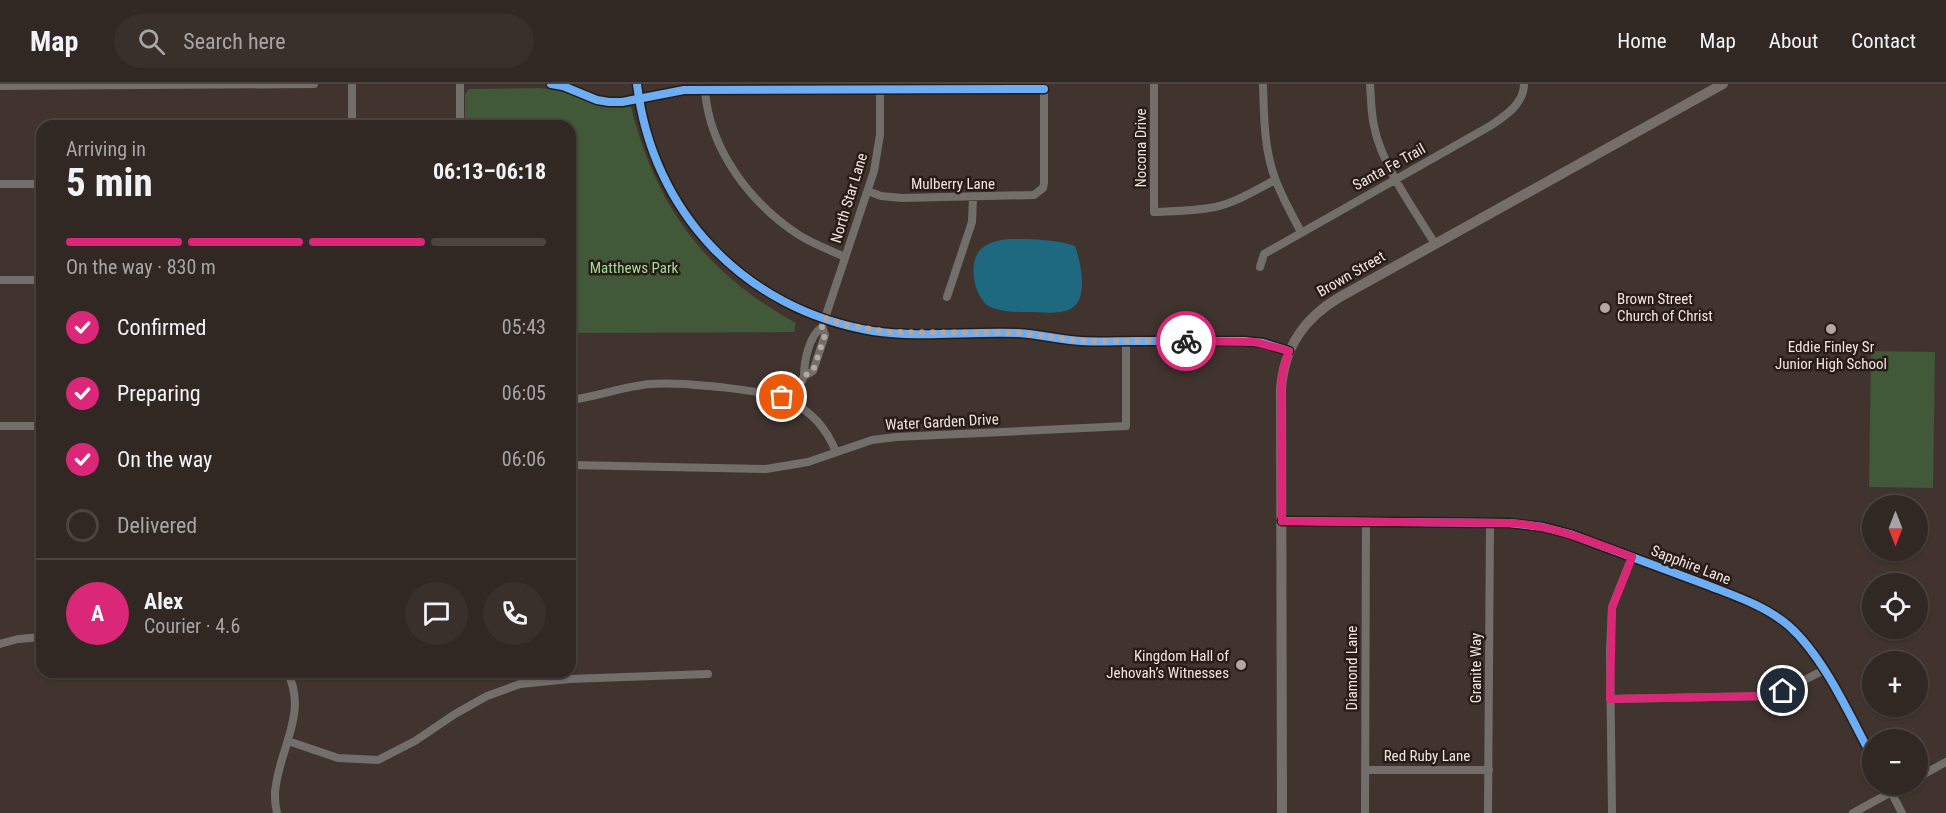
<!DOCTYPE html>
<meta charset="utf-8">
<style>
body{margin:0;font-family:"Roboto Condensed",sans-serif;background:#392f2b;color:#f1f3f6;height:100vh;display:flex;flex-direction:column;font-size:22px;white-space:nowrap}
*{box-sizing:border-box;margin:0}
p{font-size:20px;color:#a8a5a6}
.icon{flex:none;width:33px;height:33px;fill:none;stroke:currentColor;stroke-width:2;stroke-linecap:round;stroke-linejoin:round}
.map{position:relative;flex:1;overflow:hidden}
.drawer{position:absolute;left:36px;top:36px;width:540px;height:558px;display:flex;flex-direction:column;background:#312723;border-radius:18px;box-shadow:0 2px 4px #0004,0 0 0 2px #4c4441}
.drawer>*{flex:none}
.needle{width:39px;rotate:180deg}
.tools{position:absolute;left:1862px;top:411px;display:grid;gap:12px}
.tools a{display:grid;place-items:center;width:66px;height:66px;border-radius:50%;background:#312723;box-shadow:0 2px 4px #0004,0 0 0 2px #4c4441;font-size:30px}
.pin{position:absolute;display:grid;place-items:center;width:51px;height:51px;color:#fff;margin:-26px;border:3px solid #fff;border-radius:50%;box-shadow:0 2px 6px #0007}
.courier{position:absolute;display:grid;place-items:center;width:60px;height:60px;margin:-30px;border:4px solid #db2777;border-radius:50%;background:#fff;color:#222;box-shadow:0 2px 8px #0007}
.overview em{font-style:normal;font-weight:700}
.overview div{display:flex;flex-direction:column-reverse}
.overview{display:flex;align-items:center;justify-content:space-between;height:102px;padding:0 30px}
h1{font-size:39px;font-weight:700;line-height:45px}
.bar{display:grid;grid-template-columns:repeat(4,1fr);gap:9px 6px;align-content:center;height:72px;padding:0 30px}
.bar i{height:8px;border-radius:4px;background:#4c4441}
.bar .current{background:#db2777}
.bar p{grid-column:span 4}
.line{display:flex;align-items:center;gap:15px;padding:0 30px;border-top:2px solid #4c4441}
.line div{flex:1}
.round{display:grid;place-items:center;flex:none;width:63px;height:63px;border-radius:32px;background:#392f2b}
ol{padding:0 30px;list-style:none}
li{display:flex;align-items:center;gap:18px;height:66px}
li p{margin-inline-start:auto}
li .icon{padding:6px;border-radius:50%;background:#db2777;color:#fff;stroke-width:4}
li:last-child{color:#a8a5a6}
li i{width:33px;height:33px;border:3px solid #4c4441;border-radius:50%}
header{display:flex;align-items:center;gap:36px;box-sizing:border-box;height:84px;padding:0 30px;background:#312723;border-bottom:2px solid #4c4441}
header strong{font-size:28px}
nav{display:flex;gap:33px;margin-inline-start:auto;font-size:21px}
.search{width:420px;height:54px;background:#392f2b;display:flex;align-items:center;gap:15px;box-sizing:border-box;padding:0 21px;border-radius:33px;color:#a8a5a6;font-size:22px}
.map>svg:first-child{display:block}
.green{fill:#415839}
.water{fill:#1e697f}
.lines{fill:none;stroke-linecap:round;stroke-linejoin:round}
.minor{stroke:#726f6a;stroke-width:8}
.major{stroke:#756e69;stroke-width:10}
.cycleway-casing{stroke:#271c17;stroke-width:11}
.cycleway{stroke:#6dadf4;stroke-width:8}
.done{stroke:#b5a6a0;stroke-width:6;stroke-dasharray:0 10.8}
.route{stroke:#db2777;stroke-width:8}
.poi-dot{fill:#b5a6a0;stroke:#271c17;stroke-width:2}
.labels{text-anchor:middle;stroke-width:5;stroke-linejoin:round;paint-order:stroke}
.street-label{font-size:15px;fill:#f3e3dd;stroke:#271c17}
.park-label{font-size:15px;fill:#a3dd95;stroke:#271c17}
.poi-label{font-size:15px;fill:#f3e3dd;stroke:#271c17;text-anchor:start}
</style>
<header>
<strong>Map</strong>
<div class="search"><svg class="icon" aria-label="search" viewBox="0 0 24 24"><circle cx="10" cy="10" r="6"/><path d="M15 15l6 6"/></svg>Search here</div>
<nav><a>Home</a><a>Map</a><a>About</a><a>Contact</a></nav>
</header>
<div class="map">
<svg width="1946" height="729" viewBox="0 0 1946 729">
<rect width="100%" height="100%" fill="#41342f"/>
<!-- green -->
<path class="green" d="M538 4 559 6 597 21 631 23C656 123 706 190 796 239L794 248 570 249V42H465V10L469 5Z
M1871 267 1935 268 1933 404 1869 403Z"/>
<!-- water -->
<path class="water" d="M1010 155C1032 155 1053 155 1075 162 1081 179 1091 221 1065 227 1054 230 1040 228 1028 228 1017 228 997 228 987 221 974 211 968 179 980 166 988 158 999 156 1010 155Z"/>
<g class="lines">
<!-- minor -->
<path class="minor" d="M551 0 563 2 597 16 609 18H622L684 6 1044 5
M637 0C652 128 745 226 873 247 920 254 970 247 1018 249 1039 250 1060 256 1081 257 1099 258 1117 257 1135 257 1171 257 1208 257 1244 257L1263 259 1289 267
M1154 0V128C1174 127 1195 127 1215 123 1237 118 1256 106 1275 96
M1263 0C1264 33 1264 67 1276 97 1283 115 1292 131 1301 148
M1370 0C1371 14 1371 28 1374 42 1382 82 1414 125 1435 160
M0 2 314 0
M705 7C710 66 750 119 799 151 813 160 830 166 845 173
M352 42V0
M460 42V0
M0 100H42
M868 107 881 112 902 114 1034 111 1043 104 1044 99V2
M1260 183 1264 170 1490 42C1505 32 1524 20 1524 0
M0 196H42
M947 213 972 138 973 114
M822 243 825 251 813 287 804 292C804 277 809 252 822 243L874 87 880 51V0
M570 316C597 313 623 302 651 300 674 298 697 301 720 303 771 309 814 313 836 368
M793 318 804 292
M0 342H42
M570 381 766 385 808 378 872 356 896 353 1126 342V257
M1282 437 1509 439 1543 443 1570 450C1616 467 1662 484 1707 501 1735 512 1766 522 1789 542 1824 573 1850 632 1872 673
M0 560 18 555 42 553
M1610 615 1767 612 1783 607 1824 586
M288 657 338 674 378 676 415 657 455 630 487 612 520 600 570 595 708 590
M1365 686H1489
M1917 694 1946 678
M1887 700 1902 729
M277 729C275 720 274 710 276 701 281 663 308 626 287 588
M1365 729 1366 438
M1488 729 1490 439
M1612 729 1610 567 1612 523 1632 473
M1853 729 1906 700"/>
<!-- major -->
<path class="major" d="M1282 729 1281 305C1284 263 1304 234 1340 213L1723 0"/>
<defs>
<path id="cycleway" d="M551 0 563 2 597 16 609 18H622L684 6 1044 5
M637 0C652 128 745 226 873 247 920 254 970 247 1018 249 1039 250 1060 256 1081 257 1099 258 1117 257 1135 257 1171 257 1208 257 1244 257L1263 259 1289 267
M1282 437 1509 439 1543 443 1570 450C1616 467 1662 484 1707 501 1735 512 1766 522 1789 542 1824 573 1850 632 1872 673"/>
</defs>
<!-- cycleway casing -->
<use href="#cycleway" class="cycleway-casing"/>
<!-- cycleway -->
<use href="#cycleway" class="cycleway"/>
</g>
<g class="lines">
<!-- done -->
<path class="done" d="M782 313 793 318 804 292 813 287 825 251 822 243 825 234 847 241 889 248 1021 249 1083 257H1186"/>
<!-- route -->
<path class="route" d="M1186 257 1255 258 1289 267 1283 286 1281 305 1282 437 1509 439C1553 441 1592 458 1632 473L1612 524 1610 615 1767 612 1783 607"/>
</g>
<!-- markers -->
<g class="poi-dot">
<circle cx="1605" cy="224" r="6"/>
<circle cx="1831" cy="245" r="6"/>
<circle cx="1241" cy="581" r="6"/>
</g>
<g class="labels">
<!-- street labels -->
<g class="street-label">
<text transform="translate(1141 64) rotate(-90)" y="5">Nocona Drive</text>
<text transform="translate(1389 83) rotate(-29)" y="5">Santa Fe Trail</text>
<text x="953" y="105">Mulberry Lane</text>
<text transform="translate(849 114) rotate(-73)" y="5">North Star Lane</text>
<text transform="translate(1351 190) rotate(-30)" y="5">Brown Street</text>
<text transform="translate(942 338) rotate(-3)" y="5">Water Garden Drive</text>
<text transform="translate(1691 481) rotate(21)" y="5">Sapphire Lane</text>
<text transform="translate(1352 584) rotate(-90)" y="5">Diamond Lane</text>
<text transform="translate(1476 584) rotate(-90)" y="5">Granite Way</text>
<text x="1427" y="677">Red Ruby Lane</text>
</g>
<!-- park labels -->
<g class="park-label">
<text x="634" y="189">Matthews Park</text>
</g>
<!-- poi labels -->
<g class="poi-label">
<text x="1617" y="220">Brown Street<tspan x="1617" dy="17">Church of Christ</tspan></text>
<text x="1831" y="268" text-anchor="middle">Eddie Finley Sr<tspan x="1831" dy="17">Junior High School</tspan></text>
<text x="1229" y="577" text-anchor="end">Kingdom Hall of<tspan x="1229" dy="17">Jehovah’s Witnesses</tspan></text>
</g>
</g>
</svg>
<div class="tools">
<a><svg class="needle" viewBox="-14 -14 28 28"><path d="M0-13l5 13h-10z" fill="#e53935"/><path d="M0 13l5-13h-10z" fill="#a8a5a6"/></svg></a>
<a><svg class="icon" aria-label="locate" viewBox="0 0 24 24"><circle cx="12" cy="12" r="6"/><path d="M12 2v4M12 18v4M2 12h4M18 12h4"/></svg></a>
<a>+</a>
<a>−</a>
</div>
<div class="pin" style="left:782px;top:313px;background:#ea580c"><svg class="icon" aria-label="bag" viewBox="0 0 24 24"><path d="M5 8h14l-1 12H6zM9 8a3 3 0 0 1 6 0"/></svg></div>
<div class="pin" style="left:1783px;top:607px;background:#1f2937"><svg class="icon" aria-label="home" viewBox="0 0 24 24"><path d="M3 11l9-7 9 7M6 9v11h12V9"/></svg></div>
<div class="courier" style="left:1186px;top:257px"><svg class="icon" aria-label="bike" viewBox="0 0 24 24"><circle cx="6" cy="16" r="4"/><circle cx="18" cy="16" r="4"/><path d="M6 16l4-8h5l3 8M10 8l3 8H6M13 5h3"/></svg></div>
<section class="drawer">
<div class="overview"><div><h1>5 min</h1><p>Arriving in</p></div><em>06:13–06:18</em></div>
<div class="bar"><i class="current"></i><i class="current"></i><i class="current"></i><i></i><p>On the way · 830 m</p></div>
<ol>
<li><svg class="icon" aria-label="check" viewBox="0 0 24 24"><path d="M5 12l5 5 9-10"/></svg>Confirmed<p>05:43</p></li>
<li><svg class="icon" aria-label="check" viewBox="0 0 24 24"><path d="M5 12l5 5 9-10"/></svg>Preparing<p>06:05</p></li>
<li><svg class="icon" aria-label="check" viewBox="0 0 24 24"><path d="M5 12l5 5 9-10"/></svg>On the way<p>06:06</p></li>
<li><i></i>Delivered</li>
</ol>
<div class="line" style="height:108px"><b class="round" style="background:#db2777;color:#fff">A</b><div><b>Alex</b><p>Courier · 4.6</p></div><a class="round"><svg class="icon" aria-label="chat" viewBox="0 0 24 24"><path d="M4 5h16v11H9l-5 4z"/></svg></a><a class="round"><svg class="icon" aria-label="phone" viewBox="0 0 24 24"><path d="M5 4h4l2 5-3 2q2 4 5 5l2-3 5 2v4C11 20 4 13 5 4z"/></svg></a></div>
</section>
</div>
